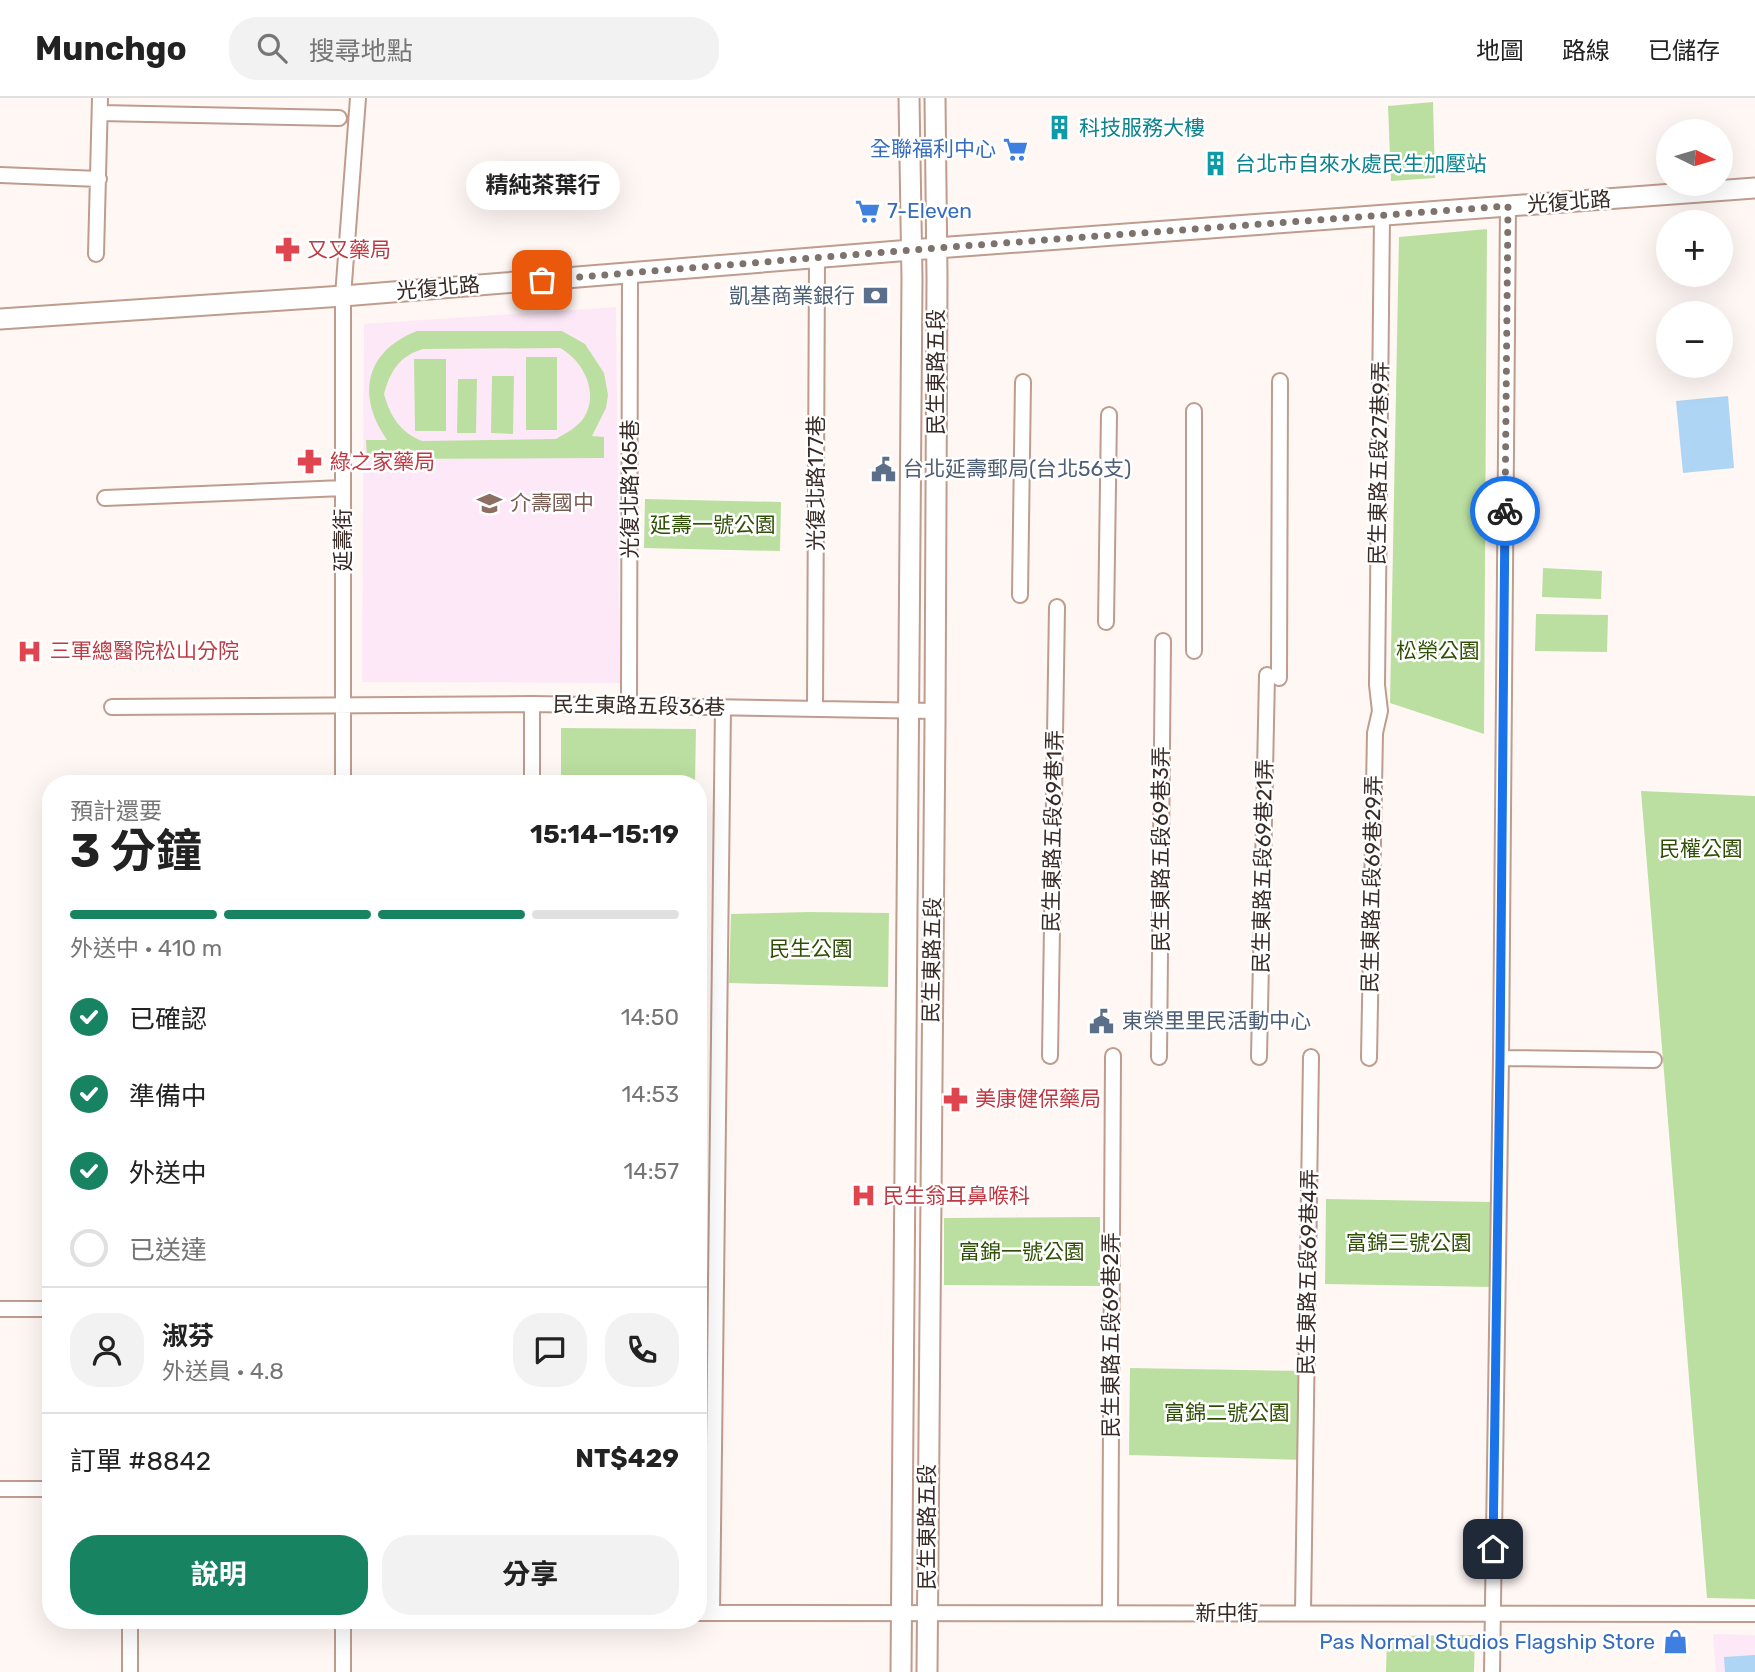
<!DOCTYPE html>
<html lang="zh-TW">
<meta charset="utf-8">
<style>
body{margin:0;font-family:Rubik,"Noto Sans TC",sans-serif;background:#f2f2f2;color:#222;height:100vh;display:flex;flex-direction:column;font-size:26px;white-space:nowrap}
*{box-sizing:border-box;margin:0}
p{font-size:23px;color:#767676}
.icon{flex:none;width:38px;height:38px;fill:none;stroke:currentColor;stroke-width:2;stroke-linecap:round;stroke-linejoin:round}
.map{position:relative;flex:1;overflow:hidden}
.sheet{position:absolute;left:42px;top:677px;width:665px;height:854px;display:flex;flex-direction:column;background:#fff;border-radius:28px;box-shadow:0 7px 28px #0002}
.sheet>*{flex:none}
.needle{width:46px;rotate:95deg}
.buttons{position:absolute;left:1656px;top:21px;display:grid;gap:14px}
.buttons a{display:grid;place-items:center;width:77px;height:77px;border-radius:50%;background:#fff;box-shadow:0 7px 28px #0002;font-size:35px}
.pin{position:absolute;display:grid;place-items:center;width:60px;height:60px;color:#fff;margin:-30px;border-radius:14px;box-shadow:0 4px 10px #0006}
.courier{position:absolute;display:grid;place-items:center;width:70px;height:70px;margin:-35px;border:5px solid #1a73e8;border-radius:50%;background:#fff;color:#222;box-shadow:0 2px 9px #0007}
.bubble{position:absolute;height:49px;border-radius:24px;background:#fff;box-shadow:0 7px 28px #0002;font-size:23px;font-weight:700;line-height:49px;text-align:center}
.head em{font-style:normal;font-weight:700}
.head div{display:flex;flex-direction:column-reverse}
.head{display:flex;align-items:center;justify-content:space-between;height:119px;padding:0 28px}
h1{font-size:46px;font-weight:700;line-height:52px}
.bar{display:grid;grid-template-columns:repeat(4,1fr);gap:10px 7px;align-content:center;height:84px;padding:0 28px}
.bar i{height:9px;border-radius:5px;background:#e0e0e0}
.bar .on{background:#178360}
.bar p{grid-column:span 4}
.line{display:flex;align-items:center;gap:18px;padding:0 28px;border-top:2px solid #e0e0e0}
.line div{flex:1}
.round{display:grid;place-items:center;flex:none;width:74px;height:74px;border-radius:28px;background:#f2f2f2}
ol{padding:0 28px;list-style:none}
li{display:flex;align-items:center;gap:21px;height:77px}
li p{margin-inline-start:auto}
li .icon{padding:7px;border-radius:50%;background:#178360;color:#fff;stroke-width:4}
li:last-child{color:#767676}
li i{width:38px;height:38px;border:4px solid #e0e0e0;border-radius:50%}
.cta{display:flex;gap:14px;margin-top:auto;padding:14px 28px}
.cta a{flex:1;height:80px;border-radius:28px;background:#178360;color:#fff;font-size:28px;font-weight:700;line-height:80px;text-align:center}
.cta a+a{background:#f2f2f2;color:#222}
header{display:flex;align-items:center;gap:42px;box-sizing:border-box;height:98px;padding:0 35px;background:#fff;border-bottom:2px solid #e0e0e0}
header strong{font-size:33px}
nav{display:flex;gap:38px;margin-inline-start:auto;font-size:24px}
.search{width:490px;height:63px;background:#f2f2f2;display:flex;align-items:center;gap:18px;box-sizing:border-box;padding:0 24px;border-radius:28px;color:#767676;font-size:26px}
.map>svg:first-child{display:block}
.education{fill:#fde8f7}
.green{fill:#bbdfa0;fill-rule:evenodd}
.water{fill:#aed5f4}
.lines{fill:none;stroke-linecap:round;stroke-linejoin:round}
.street-casing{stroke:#be9c8e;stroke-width:18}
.secondary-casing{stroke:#be9c8e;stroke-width:23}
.street{stroke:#fff;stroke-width:14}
.secondary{stroke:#fff;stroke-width:19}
.done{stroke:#7e726d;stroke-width:7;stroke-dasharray:0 12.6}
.route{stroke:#1a73e8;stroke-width:9}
.labels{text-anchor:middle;stroke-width:5;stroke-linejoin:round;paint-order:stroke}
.culture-label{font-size:21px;fill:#0d838f;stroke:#fff;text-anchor:start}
.shop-label{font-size:21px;fill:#366cbe;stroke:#fff;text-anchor:end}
.street-label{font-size:21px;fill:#382a25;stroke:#fff}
.health-label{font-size:21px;fill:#be3a42;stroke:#fff;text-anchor:start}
.service-label{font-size:21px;fill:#4e5e75;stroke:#fff;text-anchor:start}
.education-label{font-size:21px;fill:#785e54;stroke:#fff;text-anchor:start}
.park-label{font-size:21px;fill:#2e4f04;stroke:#fff}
</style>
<header>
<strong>Munchgo</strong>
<div class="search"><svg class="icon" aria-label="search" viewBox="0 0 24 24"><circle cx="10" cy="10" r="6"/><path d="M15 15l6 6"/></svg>搜尋地點</div>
<nav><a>地圖</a><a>路線</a><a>已儲存</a></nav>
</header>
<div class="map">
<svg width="1755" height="1574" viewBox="0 0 1755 1574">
<rect width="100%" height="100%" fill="#fff7f4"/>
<!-- education -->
<path class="education" d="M616 209 620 585 362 584 364 226Z
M1713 1536 1755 1537V1574H1716Z"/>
<!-- green -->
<path class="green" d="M1433 4 1435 80 1391 83 1388 8Z
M1487 131 1484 636 1390 605 1399 139Z
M417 233H562L585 246 604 275 608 297 606 310 592 338 604 339V360L367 361 366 342H387C356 298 365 253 417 233ZM560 250C584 263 600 296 583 321 576 330 566 335 556 341L422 343C400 334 390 318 384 296 390 274 399 258 423 251Z
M526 259H557V332H526Z
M414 261H446V333H415Z
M492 278H514L513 336 491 335Z
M458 281H477L476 335H457Z
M645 401 781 404 780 453 644 450Z
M1543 470 1602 473 1601 501 1542 499Z
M1536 516 1608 517 1607 554 1535 553Z
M561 630 696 631 695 686H561Z
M1641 693 1755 698V1501L1707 1500Z
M809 814 889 815 888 889 729 885 731 816Z
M1326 1101 1492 1104 1491 1189 1325 1186Z
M1100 1119V1188L944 1187V1120Z
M1130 1270 1306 1273 1305 1362 1129 1357Z
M1475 1537 1474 1574H1386L1387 1538Z"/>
<!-- water -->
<path class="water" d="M1728 298 1734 370 1683 375 1676 303Z
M1755 1557V1574H1725L1724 1559Z"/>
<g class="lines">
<defs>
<path id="street" d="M100 15 339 20
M0 77 99 81
M96 156 100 0
M105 400 343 390
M1020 497 1023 284
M1106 524 1109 317
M1194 553V313
M1279 580 1280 283
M532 606V686
M629 608 630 175
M112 609 532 606 935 613
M815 611 817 159
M343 686V198L358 0
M1050 958 1057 509
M1159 959 1163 543
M1259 959 1267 577
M1369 960 1375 635 1380 613 1377 587 1382 118
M1501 960 1654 962
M0 1211H51
M0 1391H51
M1303 1514 1311 959
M698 1515 1755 1516
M712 1515 723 609
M1110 1515 1113 958
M130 1522V1574
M343 1522V1574
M1492 1574 1501 960 1508 108"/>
<path id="secondary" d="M0 221 343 198 936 150 1755 90
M901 1574 912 181 909 0
M927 1574 935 626 937 180 935 0"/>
</defs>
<!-- street casing -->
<use href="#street" class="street-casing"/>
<!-- secondary casing -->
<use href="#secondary" class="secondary-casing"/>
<!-- street -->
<use href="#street" class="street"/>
<!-- secondary -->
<use href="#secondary" class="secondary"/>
</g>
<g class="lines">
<!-- done -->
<path class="done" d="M542 182 936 150 1508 108 1505 413"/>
<!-- route -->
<path class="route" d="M1493 1451 1500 960 1505 413"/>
</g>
<!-- icons -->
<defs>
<symbol id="building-bare" viewBox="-9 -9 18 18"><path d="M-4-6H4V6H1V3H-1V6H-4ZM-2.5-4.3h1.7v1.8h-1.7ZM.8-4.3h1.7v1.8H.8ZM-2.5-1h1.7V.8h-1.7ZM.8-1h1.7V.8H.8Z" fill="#0f9aa8" stroke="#fff" stroke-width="2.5" paint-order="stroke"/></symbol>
<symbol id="supermarket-bare" viewBox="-9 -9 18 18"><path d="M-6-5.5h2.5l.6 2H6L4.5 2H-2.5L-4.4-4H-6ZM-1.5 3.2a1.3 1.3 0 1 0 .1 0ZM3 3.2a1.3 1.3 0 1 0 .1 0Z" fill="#3f7fe0" stroke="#fff" stroke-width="2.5" paint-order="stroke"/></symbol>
<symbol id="pharmacy-bare" viewBox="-9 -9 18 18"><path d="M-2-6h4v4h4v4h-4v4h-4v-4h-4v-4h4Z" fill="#e0444e" stroke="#fff" stroke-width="2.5" paint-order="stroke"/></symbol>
<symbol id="bank-bare" viewBox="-9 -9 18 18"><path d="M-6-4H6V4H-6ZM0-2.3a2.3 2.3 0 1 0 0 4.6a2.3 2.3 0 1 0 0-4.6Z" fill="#5c6f8a" stroke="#fff" stroke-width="2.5" paint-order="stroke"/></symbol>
<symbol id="civic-bare" viewBox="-9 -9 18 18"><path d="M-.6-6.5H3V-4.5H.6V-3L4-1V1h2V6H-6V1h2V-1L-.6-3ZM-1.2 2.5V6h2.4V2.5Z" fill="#5c6f8a" stroke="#fff" stroke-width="2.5" paint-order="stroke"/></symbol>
<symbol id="school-bare" viewBox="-9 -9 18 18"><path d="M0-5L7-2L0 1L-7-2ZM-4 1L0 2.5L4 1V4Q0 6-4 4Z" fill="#8d6e63" stroke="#fff" stroke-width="2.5" paint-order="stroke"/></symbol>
<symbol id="hospital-bare" viewBox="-9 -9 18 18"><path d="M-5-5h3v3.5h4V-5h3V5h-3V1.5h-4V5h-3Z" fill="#e0444e" stroke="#fff" stroke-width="2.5" paint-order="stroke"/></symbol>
<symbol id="shop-bare" viewBox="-9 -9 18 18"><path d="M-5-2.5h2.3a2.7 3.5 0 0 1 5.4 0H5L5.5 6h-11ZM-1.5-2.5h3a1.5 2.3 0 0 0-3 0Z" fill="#3f7fe0" stroke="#fff" stroke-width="2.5" paint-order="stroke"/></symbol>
</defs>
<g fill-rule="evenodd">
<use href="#building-bare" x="1042" y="12" width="35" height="35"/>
<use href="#supermarket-bare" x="998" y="34" width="35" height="35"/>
<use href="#building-bare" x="1198" y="48" width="35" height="35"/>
<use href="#supermarket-bare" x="850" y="96" width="35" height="35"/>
<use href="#pharmacy-bare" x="270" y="134" width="35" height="35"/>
<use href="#bank-bare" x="858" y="180" width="35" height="35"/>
<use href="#pharmacy-bare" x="292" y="346" width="35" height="35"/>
<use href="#civic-bare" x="866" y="354" width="35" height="35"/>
<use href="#school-bare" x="472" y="388" width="35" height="35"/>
<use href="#hospital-bare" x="12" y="536" width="35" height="35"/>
<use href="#civic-bare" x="1084" y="906" width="35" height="35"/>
<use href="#pharmacy-bare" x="938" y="984" width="35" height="35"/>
<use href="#hospital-bare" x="846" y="1080" width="35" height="35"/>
<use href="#shop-bare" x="1658" y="1526" width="35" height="35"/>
</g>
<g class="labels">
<!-- culture labels -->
<g class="culture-label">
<text x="1079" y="37">科技服務大樓</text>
<text x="1235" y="73">台北市自來水處民生加壓站</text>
</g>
<!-- shop labels -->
<g class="shop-label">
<text x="996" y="58">全聯福利中心</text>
<text x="887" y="120" text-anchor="start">7-Eleven</text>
<text x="1655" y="1551">Pas Normal Studios Flagship Store</text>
</g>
<!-- street labels -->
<g class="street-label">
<text transform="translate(1569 104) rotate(-4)" y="7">光復北路</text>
<text transform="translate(438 190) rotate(-5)" y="7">光復北路</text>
<text transform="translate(936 274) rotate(-90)" y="7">民生東路五段</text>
<text transform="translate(1379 365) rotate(-89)" y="7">民生東路五段27巷9弄</text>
<text transform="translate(816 385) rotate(-90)" y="7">光復北路177巷</text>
<text transform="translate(630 391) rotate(-90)" y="7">光復北路165巷</text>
<text transform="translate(343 442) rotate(-90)" y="7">延壽街</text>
<text transform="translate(639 608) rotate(1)" y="7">民生東路五段36巷</text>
<text transform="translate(1053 733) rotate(-89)" y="7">民生東路五段69巷1弄</text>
<text transform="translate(1161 751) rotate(-90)" y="7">民生東路五段69巷3弄</text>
<text transform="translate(1263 768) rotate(-89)" y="7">民生東路五段69巷21弄</text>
<text transform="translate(1372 786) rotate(-89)" y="7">民生東路五段69巷29弄</text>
<text transform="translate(932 862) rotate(-89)" y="7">民生東路五段</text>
<text transform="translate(1308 1174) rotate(-89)" y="7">民生東路五段69巷4弄</text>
<text transform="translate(1111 1237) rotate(-90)" y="7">民生東路五段69巷2弄</text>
<text transform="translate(927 1429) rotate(-90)" y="7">民生東路五段</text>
<text x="1227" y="1522">新中街</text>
</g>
<!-- health labels -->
<g class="health-label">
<text x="307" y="159">又又藥局</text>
<text x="330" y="371">綠之家藥局</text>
<text x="50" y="560">三軍總醫院松山分院</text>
<text x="975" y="1008">美康健保藥局</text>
<text x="883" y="1105">民生翁耳鼻喉科</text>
</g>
<!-- service labels -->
<g class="service-label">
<text x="855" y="205" text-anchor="end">凱基商業銀行</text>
<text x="903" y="378">台北延壽郵局(台北56支)</text>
<text x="1122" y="930">東榮里里民活動中心</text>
</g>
<!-- education labels -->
<g class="education-label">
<text x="510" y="412">介壽國中</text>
</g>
<!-- park labels -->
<g class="park-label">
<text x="713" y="434">延壽一號公園</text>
<text x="1438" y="560">松榮公園</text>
<text x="1701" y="758">民權公園</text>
<text x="811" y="858">民生公園</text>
<text x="1409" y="1152">富錦三號公園</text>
<text x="1022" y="1161">富錦一號公園</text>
<text x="1227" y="1322">富錦二號公園</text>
</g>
</g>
</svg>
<div class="buttons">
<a><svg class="needle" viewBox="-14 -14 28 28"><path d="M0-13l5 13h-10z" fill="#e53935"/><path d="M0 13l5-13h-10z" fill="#767676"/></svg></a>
<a>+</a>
<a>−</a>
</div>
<div class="pin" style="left:542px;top:182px;background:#ea580c"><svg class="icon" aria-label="bag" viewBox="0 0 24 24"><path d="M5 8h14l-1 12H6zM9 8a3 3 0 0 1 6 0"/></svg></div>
<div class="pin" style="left:1493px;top:1451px;background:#1f2937"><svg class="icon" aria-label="home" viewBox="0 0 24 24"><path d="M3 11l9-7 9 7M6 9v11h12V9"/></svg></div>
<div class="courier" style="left:1505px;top:413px"><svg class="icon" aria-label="bike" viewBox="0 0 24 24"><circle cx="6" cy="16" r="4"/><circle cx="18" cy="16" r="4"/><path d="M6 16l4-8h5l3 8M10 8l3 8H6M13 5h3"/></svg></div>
<div class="bubble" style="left:466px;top:63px;width:154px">精純茶葉行</div>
<section class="sheet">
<div class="head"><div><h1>3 分鐘</h1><p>預計還要</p></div><em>15:14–15:19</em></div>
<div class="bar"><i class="on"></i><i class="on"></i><i class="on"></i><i></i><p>外送中 · 410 m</p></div>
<ol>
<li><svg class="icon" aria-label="check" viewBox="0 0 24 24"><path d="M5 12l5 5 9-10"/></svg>已確認<p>14:50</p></li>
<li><svg class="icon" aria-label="check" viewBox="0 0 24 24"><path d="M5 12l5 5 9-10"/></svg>準備中<p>14:53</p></li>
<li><svg class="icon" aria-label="check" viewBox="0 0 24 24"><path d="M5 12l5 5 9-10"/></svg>外送中<p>14:57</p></li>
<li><i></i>已送達</li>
</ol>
<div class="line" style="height:126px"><a class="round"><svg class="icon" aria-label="person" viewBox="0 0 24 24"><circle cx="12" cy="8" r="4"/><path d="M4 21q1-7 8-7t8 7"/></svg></a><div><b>淑芬</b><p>外送員 · 4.8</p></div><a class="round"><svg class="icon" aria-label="chat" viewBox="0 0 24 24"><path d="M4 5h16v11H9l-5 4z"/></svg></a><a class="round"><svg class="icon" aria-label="phone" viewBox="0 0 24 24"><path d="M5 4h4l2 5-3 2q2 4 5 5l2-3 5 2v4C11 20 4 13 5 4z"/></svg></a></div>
<div class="line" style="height:91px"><div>訂單 #8842</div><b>NT$429</b></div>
<div class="cta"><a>說明</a><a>分享</a></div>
</section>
</div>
